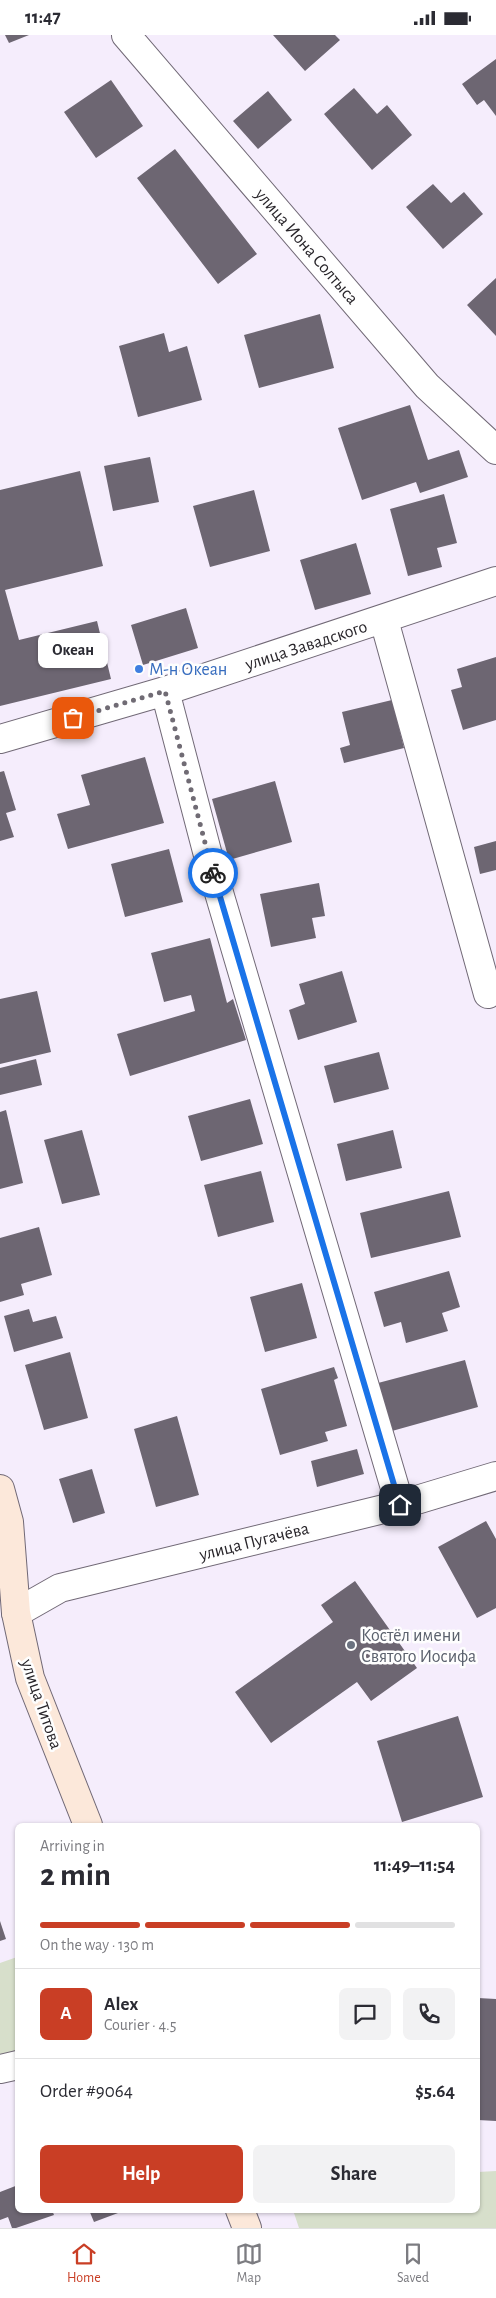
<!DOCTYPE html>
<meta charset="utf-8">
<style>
body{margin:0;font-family:"Alegreya Sans",sans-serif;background:#f2f2f3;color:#2b2b33;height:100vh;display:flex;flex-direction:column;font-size:19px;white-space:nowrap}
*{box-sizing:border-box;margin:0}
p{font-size:16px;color:#7c7c81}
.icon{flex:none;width:28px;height:28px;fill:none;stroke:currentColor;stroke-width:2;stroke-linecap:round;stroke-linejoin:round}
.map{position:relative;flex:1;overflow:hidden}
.side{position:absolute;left:15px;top:1788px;width:465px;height:390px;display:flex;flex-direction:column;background:#fff;border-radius:8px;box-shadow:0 1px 4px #0004}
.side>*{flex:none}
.pin{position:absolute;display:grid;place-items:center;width:42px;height:42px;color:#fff;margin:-21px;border-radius:10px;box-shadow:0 2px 8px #0006}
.courier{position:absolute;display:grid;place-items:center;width:50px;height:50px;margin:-25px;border:4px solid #1a73e8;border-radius:50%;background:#fff;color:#222;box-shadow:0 1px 6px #0007}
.bubble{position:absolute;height:35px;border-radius:8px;background:#fff;box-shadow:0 1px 4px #0004;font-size:16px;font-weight:700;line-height:35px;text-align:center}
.summary em{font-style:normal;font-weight:700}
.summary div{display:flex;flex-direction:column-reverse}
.summary{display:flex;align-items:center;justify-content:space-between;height:85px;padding:0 25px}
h1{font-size:32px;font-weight:700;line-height:38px}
.bar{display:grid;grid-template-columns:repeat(4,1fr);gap:8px 5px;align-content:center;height:60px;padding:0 25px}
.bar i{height:6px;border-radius:4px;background:#e1e1e2}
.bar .active{background:#c93e25}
.bar p{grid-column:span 4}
.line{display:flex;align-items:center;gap:12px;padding:0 25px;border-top:1px solid #e1e1e2}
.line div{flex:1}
.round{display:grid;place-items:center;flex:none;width:52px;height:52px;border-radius:8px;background:#f2f2f3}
.action{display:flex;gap:10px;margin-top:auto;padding:10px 25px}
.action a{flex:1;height:58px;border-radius:8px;background:#c93e25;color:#fff;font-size:20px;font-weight:700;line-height:58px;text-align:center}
.action a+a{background:#f2f2f3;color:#2b2b33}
.status{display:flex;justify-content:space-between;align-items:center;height:35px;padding:0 25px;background:#fff;direction:ltr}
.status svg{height:14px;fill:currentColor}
.tab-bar{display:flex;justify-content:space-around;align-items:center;height:70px;border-top:1px solid #e1e1e2;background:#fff;font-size:14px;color:#7c7c81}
.tab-bar a{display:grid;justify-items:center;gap:2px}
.tab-bar .active{color:#c93e25}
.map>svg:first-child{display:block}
.green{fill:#d7dfcb}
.building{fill:#6d6672}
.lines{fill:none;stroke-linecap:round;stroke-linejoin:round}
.street-casing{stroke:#716976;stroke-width:30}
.secondary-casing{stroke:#716976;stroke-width:30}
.street{stroke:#fff;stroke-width:28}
.secondary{stroke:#fce8da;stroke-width:28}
.done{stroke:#706b74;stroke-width:5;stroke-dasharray:0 9}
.route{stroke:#1a73e8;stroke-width:6}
.shop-dot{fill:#3f7fe0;stroke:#fefefe;stroke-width:2}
.worship-dot{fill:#6b7280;stroke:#fefefe;stroke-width:2}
.labels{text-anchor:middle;stroke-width:5;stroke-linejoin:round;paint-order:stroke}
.street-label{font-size:18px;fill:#28252a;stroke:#fefefe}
.shop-label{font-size:18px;fill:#366cbe;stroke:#fefefe;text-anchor:start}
.worship-label{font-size:18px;fill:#5b616d;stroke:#fefefe;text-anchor:start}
</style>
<div class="status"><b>11:47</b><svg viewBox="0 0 49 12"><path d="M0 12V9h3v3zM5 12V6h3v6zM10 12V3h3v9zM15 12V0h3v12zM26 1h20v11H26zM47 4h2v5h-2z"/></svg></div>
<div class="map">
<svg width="496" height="2193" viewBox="0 0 496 2193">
<rect width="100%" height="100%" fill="#f5edfc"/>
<!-- green -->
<path class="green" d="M17 1922V2030L0 2034V1928Z
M496 2136V2193H299L293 2175H478V2137Z"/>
<!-- building -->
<path class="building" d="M5 0H29L9 8Z
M273 0H335L340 5 305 36Z
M496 24V81L484 65 477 70 462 49Z
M111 45 143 91 96 123 64 77Z
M354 53 377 79 387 70 412 100 372 135 324 79Z
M268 56 292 85 258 114 233 86Z
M175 114 257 219 218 249 137 143Z
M433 149 451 168 464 157 483 179 443 214 406 172Z
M496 243V301L467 270Z
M320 279 334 333 259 353 244 300Z
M164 298 169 317 187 311 202 365 138 382 119 311Z
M410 370 428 425 459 415 468 442 420 458 416 447 362 465 338 393Z
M150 422 159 467 113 476 104 431Z
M80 436 103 531 5 555 19 605 97 586 111 644 0 671V455Z
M254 455 270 516 210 532 193 471Z
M444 459 457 508 437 513 442 532 408 541 390 474Z
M356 508 371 559 315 575 300 525Z
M186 573 198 613 143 630 131 590Z
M496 622V685L463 695 451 655 462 652 457 634Z
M392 665 404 713 344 728 340 713 350 710 342 677Z
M145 722 164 788 68 814 57 779 90 770 81 740Z
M4 736 16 775 6 778 14 802 0 806V737Z
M275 746 292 807 229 825 212 764Z
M496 806V835L480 839 474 812Z
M169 814 183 867 125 882 111 829Z
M319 848 325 881 312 883 316 903 271 912 260 859Z
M210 903 227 968 233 964 246 1005 130 1041 117 999 195 976 191 960 164 967 151 918Z
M342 936 357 987 298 1005 289 975 305 969 299 949Z
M37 956 51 1017 0 1029V964Z
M379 1017 389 1054 334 1068 324 1031Z
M36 1024 42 1050 0 1060V1033Z
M250 1064 263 1109 201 1126 188 1081Z
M6 1075 23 1148 0 1154V1077Z
M82 1095 100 1160 62 1169 44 1105Z
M393 1095 402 1133 346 1146 337 1109Z
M261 1136 274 1187 218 1202 204 1150Z
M449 1156 461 1202 371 1223 360 1178Z
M39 1192 52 1240 21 1249 24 1260 0 1267V1203Z
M449 1236 460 1272 442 1278 448 1296 406 1308 401 1287 384 1292 374 1257Z
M302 1248 317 1303 265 1317 250 1262Z
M29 1274 33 1287 56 1281 63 1303 14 1317 4 1281Z
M70 1317 88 1383 44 1395 25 1330Z
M465 1325 478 1372 392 1396 378 1348Z
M334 1332 338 1343 334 1345 347 1391 325 1397 328 1406 280 1420 261 1354Z
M177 1381 199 1460 156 1472 134 1394Z
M357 1414 364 1439 317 1452 311 1426Z
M92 1434 105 1478 73 1488 59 1444Z
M486 1486 496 1504V1573L477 1583 438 1512Z
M355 1546 417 1633 371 1666 357 1647 271 1708 235 1657 333 1587 321 1570Z
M458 1681 483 1762 402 1787 377 1706Z
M0 1886 6 1904 0 1906Z
M478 1963 496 1964V2086L478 2085Z
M18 2150V2175H52L54 2180 16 2193H12L8 2182 0 2185V2157Z
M89 2175H126L94 2187Z"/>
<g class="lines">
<defs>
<path id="street" d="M126 0 427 351 496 415
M384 585 488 959
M165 656 209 824 400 1470
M0 704 165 656 496 546
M16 1578 60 1553 400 1470 496 1441
M0 2034 18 2030"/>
<path id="secondary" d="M0 1454 9 1487 16 1578 30 1643 88 1790
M240 2175 247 2193"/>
</defs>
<!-- street casing -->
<use href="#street" class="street-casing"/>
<!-- secondary casing -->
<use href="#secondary" class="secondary-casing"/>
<!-- street -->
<use href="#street" class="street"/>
<!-- secondary -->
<use href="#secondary" class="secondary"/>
</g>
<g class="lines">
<!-- done -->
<path class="done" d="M73 683 165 656 213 838"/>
<!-- route -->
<path class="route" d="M213 838 400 1470"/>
</g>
<!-- markers -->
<circle class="shop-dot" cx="139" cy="634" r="5"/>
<circle class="worship-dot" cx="351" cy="1610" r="5"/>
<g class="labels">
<!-- street labels -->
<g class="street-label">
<text transform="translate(307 211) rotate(49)" y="6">улица Иона Солтыса</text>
<text transform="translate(306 610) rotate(-18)" y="6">улица Завадского</text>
<text transform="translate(254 1506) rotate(-14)" y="6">улица Пугачёва</text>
<text transform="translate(42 1669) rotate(71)" y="6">улица Титова</text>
</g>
<!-- shop labels -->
<g class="shop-label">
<text x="149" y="640">М-н Океан</text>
</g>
<!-- worship labels -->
<g class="worship-label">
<text x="361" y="1606">Костёл имени<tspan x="361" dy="21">Святого Иосифа</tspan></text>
</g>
</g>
</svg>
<div class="pin" style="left:73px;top:683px;background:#ea580c"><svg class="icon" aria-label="bag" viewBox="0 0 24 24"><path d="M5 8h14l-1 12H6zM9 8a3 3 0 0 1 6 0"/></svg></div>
<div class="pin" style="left:400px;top:1470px;background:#1f2937"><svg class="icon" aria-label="home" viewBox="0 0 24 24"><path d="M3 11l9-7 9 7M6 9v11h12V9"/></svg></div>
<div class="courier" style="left:213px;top:838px"><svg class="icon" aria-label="bike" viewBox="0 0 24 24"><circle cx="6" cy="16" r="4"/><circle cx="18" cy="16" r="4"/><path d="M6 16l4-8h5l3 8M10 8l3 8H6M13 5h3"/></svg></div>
<div class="bubble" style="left:38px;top:598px;width:70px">Океан</div>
<section class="side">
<div class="summary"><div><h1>2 min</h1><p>Arriving in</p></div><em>11:49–11:54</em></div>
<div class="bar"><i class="active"></i><i class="active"></i><i class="active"></i><i></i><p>On the way · 130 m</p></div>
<div class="line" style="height:90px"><b class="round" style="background:#c93e25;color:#fff">A</b><div><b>Alex</b><p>Courier · 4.5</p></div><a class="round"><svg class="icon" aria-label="chat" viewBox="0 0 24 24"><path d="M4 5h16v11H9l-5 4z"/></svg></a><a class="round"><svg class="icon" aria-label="phone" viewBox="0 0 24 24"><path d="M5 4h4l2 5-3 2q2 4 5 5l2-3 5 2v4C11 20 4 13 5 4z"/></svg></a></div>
<div class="line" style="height:65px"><div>Order #9064</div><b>$5.64</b></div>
<div class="action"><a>Help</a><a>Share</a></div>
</section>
</div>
<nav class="tab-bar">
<a class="active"><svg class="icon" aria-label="home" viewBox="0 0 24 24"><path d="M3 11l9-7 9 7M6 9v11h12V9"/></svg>Home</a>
<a><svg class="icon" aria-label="map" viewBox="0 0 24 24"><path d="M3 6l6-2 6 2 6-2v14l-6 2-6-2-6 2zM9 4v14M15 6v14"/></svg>Map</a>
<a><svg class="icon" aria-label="saved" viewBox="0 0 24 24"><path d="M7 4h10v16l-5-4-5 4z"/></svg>Saved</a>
</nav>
